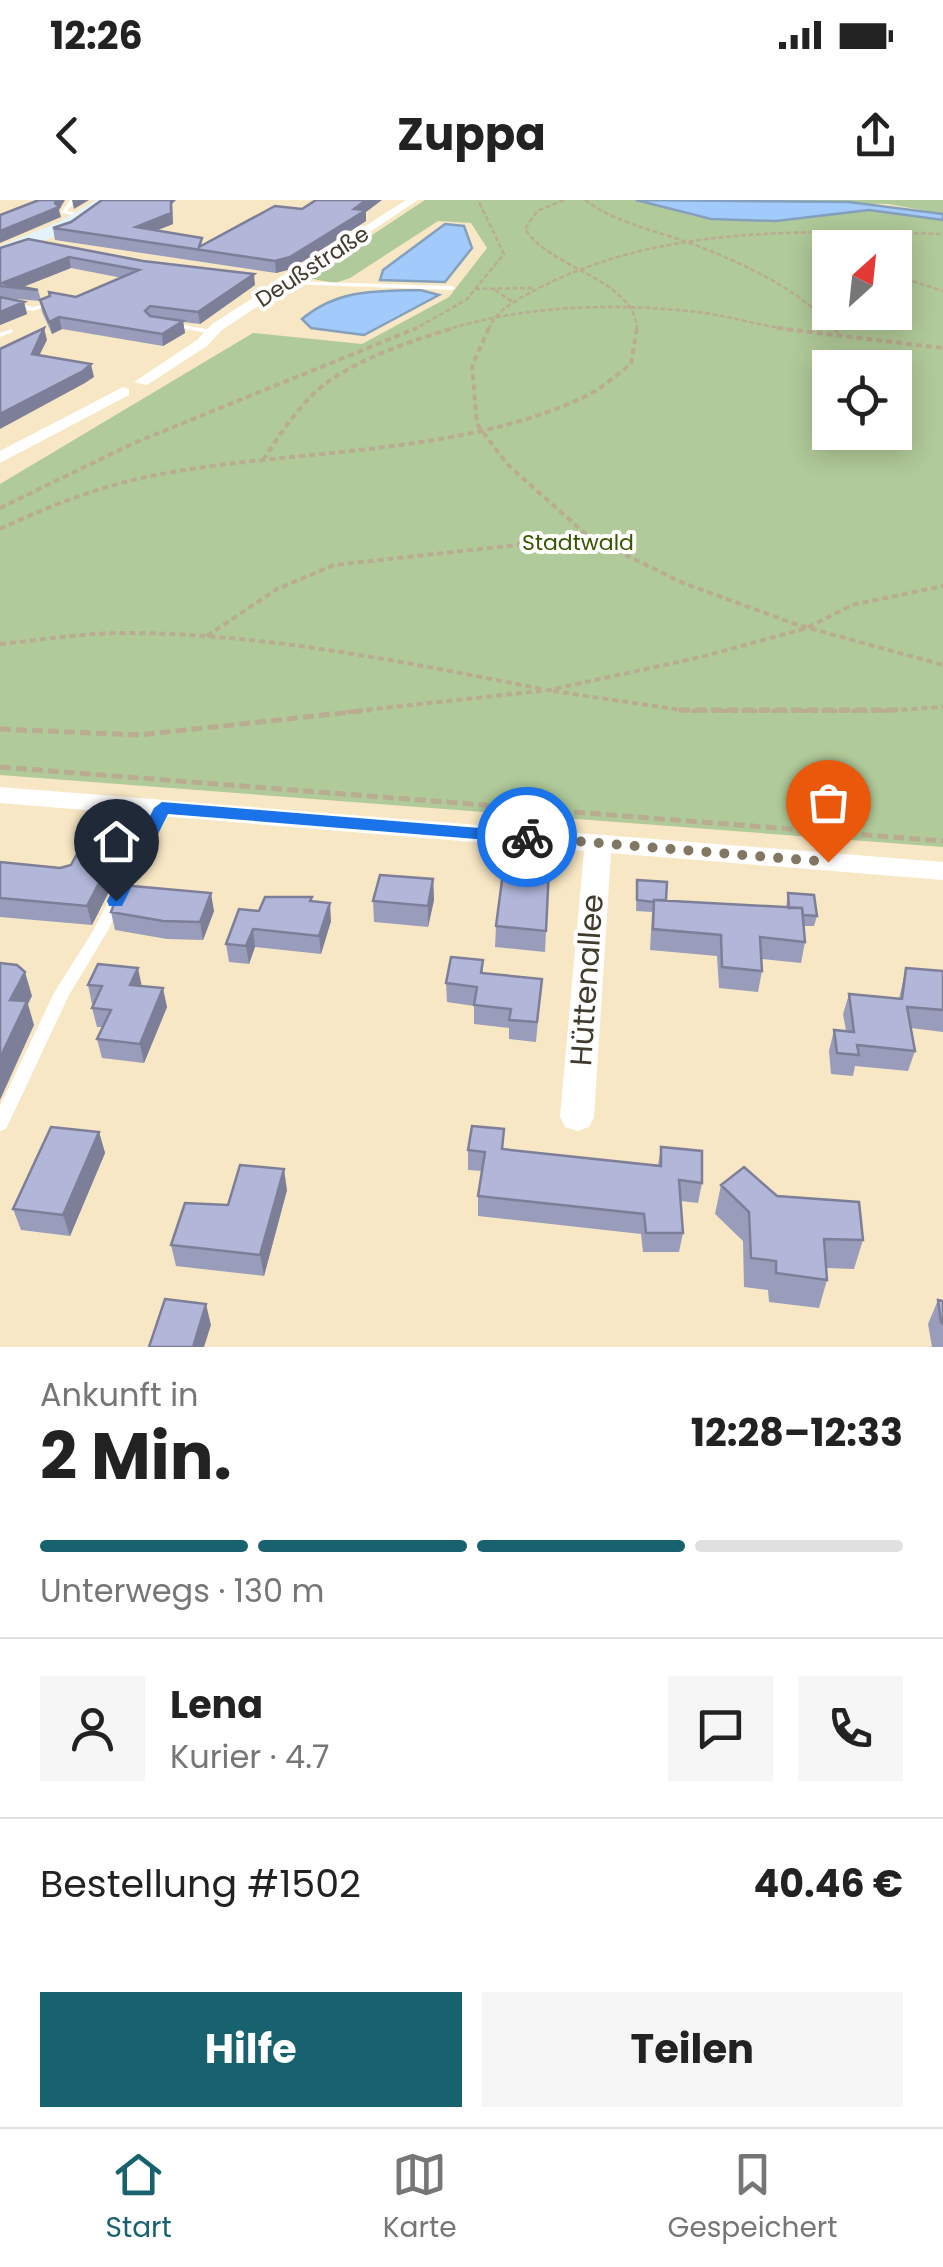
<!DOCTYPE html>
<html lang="de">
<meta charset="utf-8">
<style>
body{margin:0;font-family:Poppins,sans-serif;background:#f6f6f6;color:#222;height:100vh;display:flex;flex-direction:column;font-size:38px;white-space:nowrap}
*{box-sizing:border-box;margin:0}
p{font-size:32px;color:#767676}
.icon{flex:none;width:55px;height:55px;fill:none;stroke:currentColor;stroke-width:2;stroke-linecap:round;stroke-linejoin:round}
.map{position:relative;height:1147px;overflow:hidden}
.details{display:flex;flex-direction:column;background:#fff;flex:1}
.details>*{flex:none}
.needle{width:65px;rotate:27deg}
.tools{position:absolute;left:812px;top:30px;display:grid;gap:20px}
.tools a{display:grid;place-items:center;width:100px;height:100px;border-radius:0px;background:#fff;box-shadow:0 5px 25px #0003;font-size:50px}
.pin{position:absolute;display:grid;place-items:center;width:85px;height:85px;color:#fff;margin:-102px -42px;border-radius:50% 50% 50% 0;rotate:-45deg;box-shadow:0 0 10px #0007}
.pin .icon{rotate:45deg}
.courier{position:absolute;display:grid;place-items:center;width:100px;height:100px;margin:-50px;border:8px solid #1a73e8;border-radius:50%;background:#fff;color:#222;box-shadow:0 2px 12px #0007}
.summary em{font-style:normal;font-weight:700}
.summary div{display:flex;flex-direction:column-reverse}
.summary{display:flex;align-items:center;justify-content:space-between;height:170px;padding:0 40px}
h1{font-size:65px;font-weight:700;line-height:75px}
.bar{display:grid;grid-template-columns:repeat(4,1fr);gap:15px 10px;align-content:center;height:120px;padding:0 40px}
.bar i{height:12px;border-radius:8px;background:#e0e0e0}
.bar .current{background:#18626f}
.bar p{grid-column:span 4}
.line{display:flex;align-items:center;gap:25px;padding:0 40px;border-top:2px solid #e0e0e0}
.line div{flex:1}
.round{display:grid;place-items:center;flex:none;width:105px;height:105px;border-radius:0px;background:#f6f6f6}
.action{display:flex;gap:20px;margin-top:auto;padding:20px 40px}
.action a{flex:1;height:115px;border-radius:0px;background:#18626f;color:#fff;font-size:40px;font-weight:700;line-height:115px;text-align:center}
.action a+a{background:#f6f6f6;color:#222}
.status{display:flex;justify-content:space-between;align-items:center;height:70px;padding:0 50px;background:#fff;direction:ltr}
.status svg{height:28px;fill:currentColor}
header{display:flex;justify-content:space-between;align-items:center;height:130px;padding:0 40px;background:#fff;font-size:45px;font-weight:700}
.menu{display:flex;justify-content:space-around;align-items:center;height:140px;border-top:2px solid #e0e0e0;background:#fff;font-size:28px;color:#767676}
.menu a{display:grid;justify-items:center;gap:5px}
.menu .current{color:#18626f}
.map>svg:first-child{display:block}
.green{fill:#b1ca99;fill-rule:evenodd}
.water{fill:#a2cbfb;stroke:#85a0bd;stroke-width:2.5}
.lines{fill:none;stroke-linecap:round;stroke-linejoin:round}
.path-far2{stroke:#baac91;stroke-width:2.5;stroke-dasharray:5 2.5;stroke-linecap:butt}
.path-far1{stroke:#baac91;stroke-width:4;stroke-dasharray:6 4;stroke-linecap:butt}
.path{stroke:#baac91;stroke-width:5;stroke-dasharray:11 5;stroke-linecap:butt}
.lane{fill:#fff;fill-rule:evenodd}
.street{fill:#fff;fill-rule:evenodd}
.secondary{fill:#e2f3fe;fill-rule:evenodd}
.wall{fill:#999dbb;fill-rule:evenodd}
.shaded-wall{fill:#7d7f98}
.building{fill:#b2b6d9;stroke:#7d7f98;stroke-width:2.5}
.route{fill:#1a73e8}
.done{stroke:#817762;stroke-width:10;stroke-dasharray:0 18}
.labels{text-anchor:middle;stroke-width:8;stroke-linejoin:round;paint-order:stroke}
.far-street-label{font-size:22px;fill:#413b2d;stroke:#fff}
.far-park-label{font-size:22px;fill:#375600;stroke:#fff}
.near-street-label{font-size:30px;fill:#413b2d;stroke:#fff}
</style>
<div class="status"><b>12:26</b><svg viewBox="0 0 49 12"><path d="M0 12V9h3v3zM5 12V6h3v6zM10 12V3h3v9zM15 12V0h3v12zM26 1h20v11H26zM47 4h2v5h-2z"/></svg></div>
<header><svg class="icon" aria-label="back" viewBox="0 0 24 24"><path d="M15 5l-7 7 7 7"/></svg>Zuppa<svg class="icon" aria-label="share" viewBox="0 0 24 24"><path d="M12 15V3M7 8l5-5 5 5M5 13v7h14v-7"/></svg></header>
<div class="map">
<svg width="943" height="1147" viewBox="0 0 943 1147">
<rect width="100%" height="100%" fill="#f8e7c4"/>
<!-- green -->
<path class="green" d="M425 0H637L698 17 869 10 943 20V647L0 575V284L253 133 362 144 449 97 487 48 471 23 438 21 350 78 335 83 307 78ZM830 48H895V112H830ZM830 168H895V232H830Z
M677 0H943V14L888 4Z"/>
<!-- water -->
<path class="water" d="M636 0 849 2 943 14V20L869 10 776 21 711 19Z
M445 24 464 26 472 48 445 82 380 80 383 70Z
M420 90 439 95 364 135 311 128 302 119C338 89 375 91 420 90Z"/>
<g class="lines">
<!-- path-far2 -->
<path class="path-far2" d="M564 0 537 11 525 29C548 68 636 79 637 130
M585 0C615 22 649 29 684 41 737 60 799 88 836 130
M834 32 881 48
M889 48 901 31
M895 61 911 76 909 80 943 91
M475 89 534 88
M495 90 513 102
M413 130 466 100 504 54 478 0
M445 130C523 106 607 103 688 111 724 114 759 126 794 130
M488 130C498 107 518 100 539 88 664 24 807 31 943 34"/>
<!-- path-far1 -->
<path class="path-far1" d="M489 128 472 166 477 224 507 264 589 337 683 383 798 425 943 465
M777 128 943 148
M834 128 840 135
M263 260C281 233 302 200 329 181 366 156 411 141 453 128
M0 308 134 243 417 128
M0 329C53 304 108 283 167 273 299 249 466 255 588 195 603 188 617 174 631 164L637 128
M207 436 277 389 334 365 589 337
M0 444C41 440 82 433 123 433 264 433 404 462 542 489
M553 491 688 511H880L943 507
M347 512 549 490 701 457 807 428 852 405 943 386"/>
<!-- path -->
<path class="path" d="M679 510H902
M0 529 139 535 370 510
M0 567 943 641"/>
<!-- lane -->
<path class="lane" d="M70 0H76L67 11 85 15V17L61 13Z
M286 81 452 86 455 88 452 90 288 84Z
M0 100 33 107 46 104 49 106 33 111 0 104Z
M172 123 212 130 216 132 212 134 170 126 169 125Z
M11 129 13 130V132L0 137V133Z
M162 604 168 608 107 732 69 795 6 929 0 931V906L54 793 93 731 156 608Z"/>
<!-- street -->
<path class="street" d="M406 0H418L222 130 207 146 147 185 134 182 197 140 212 124Z
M123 187 129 189V195L0 263V251Z
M0 587 943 662V680L611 653 594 917 589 927 577 931 565 927 560 917 584 651 0 603Z"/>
<!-- secondary -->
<path class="secondary" d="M96 0H115L71 30 0 57V46L59 22Z"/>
</g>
<!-- wall -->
<path class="wall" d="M172 4 173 24 157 30 203 45 302 9 366 12V21L291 69 276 73 55 40 53 28 71 22Z
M28 39 255 85 200 124 183 122 185 133 163 146 62 129 52 134 42 112 40 101 5 98 24 102 27 114 0 125V48ZM71 68 122 78 76 97 41 100 38 90 23 87Z
M128 627 132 646 92 725 0 717V662L60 668 71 665Z
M549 668 545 752 495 747 496 726Z
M433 679 434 700 428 727 374 722 373 701Z
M637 680 666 701 786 708 788 693 817 716 814 726H804L805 742 801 763 761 759 762 771 758 792 719 788 717 756 650 750 652 712 636 711Z
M312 697V701L331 721 321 754 255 747 249 764 229 762 226 744 259 711Z
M214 711 203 740 167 739 115 730 111 712Z
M483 760V773L542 779 536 842 509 839V828L474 824V806L447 802 446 783Z
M906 768 943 771V832L911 828 915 851 908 871 855 866 853 876 831 874 829 851 834 830 846 831 843 814 849 794 899 799Z
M88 785 142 786 167 807 144 863 102 858 97 839 103 827H97L92 808 94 804H92Z
M99 932 105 953 70 1036 21 1030 13 1009Z
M661 947 702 983 698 1003 681 1001 683 1033 679 1052H643L641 1034 478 1016V996L482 971 468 970V950L504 949 658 965Z
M721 985 863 1040 854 1069 826 1068 827 1080 819 1108 769 1102 768 1090 744 1087 743 1041 715 1014Z
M287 990 264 1076 176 1066 171 1045 228 1005Z
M938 1100 943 1101V1147H932L928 1124Z"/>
<!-- shaded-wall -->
<path class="shaded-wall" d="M57 0H65L59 10 61 17 0 43V31L55 3Z
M72 0H89L74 9Z
M171 0H176L172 4 173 24 138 38 136 27Z
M366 0H382L366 12V21L291 69 276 73 275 61Z
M69 57 71 68 20 88 2 83Z
M254 74 255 85 200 124 198 112Z
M24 102 27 114 0 125V112Z
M59 117 62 129 52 134 49 122Z
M183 121 185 133 163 146 162 134Z
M44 128 47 140 34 166 32 154Z
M91 164 94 177 85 183 0 229V214Z
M128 627 132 646 92 725 87 706Z
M433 679 434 700 428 727V706Z
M211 693 214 711 203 740 200 722Z
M330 703 331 721 321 754 319 736Z
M253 729 255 747 249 764 246 746Z
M138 768 142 787 130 785Z
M25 772 32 796 28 804 34 825 0 900V858L10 800Z
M163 788 167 807 144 863 140 844Z
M99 932 105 953 70 1036 63 1015Z
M284 969 287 990 264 1076 260 1055Z
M206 1104 211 1125 204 1147H193Z"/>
<!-- building -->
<path class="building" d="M39 0H57L55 3 59 7 0 31V15Z
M102 0H171V13L136 27 202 38 199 47 275 6 302 9 316 0H366L354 9 366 10 290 57 275 61 53 28 71 22Z
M28 39 143 61 254 74 198 112 150 106 145 111 150 116 183 121 162 134 59 117 49 122 40 100 50 96 49 92 76 97 139 70 69 57 2 83 38 90 0 86V48Z
M0 97 24 102 0 112Z
M44 128 32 154 91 164 83 171 0 214V149Z
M93 624 128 627 87 706 0 698V662L60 668 71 665Z
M504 665 549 668 546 731 496 726Z
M380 675 433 679 428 706 373 701Z
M637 680 667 682 666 700H654L653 702 637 700Z
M121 685 211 693 200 722 163 721 111 712Z
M788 693 814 695 817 716 803 715 802 708H789Z
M265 697H312L310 701 330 703 319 736 253 729 246 746 226 744 239 709 259 711Z
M654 700 802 708 805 742 760 737 762 771 722 767 721 735 653 729Z
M451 757 483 760 481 773 542 779 537 822 509 820 511 809 474 805 477 787 446 783Z
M0 763 17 765 25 772 10 800 27 801 0 858Z
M98 764 138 768 130 785 163 788 140 844 97 839 111 810 92 808 102 786 88 785Z
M906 768 943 771V810L907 807 915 851 857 845 859 855 837 853 834 830 854 832 849 794 902 799Z
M472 926 504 929 502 949 661 966V947L702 951V983L679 980 683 1033H646L644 1014 478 996 485 952 468 950Z
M51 927 99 932 63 1015 13 1009Z
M240 965 284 969 260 1055 171 1045 185 1003 228 1005Z
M744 967 777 996 859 1002 863 1040 824 1039 827 1080 776 1073V1061L751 1058 749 1012 721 985Z
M165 1099 206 1104 193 1147H149Z
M938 1100 943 1101V1124L941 1122Z"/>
<!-- route -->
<path class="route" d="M162 602 527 632 536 637 527 643 168 614 122 706H109L107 701 154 608Z"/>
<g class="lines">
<!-- done -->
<path class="done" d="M527 637 828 662"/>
</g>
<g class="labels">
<!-- far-street labels -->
<g class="far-street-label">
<text transform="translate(312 66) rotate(-33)" y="8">Deußstraße</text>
</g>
<!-- far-park labels -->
<g class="far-park-label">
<text x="578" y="350">Stadtwald</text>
</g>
<!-- near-street labels -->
<g class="near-street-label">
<text transform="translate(587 780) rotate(-86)" y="10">Hüttenallee</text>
</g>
</g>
</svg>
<div class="tools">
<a><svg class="needle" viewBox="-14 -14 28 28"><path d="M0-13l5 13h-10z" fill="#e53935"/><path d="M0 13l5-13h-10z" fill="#767676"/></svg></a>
<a><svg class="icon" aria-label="locate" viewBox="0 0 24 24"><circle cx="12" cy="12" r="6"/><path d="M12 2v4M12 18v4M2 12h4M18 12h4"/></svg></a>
</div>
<div class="pin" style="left:828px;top:662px;background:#ea580c"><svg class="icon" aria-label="bag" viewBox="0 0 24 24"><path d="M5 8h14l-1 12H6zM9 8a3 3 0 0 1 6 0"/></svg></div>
<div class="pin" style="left:116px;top:701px;background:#1f2937"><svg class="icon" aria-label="home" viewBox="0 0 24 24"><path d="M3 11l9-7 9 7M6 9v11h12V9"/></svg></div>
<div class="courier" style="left:527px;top:637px"><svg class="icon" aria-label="bike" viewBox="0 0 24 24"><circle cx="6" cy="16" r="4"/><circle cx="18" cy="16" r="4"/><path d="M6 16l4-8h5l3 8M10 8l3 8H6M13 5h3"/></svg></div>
</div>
<section class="details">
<div class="summary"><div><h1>2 Min.</h1><p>Ankunft in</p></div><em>12:28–12:33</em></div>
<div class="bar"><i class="current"></i><i class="current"></i><i class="current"></i><i></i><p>Unterwegs · 130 m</p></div>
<div class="line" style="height:180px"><a class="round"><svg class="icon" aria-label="person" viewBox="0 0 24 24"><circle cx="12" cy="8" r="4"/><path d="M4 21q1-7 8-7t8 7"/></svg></a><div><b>Lena</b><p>Kurier · 4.7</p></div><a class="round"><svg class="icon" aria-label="chat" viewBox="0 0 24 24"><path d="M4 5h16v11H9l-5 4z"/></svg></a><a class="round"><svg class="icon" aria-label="phone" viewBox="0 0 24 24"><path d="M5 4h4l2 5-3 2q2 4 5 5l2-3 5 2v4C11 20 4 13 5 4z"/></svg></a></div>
<div class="line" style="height:130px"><div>Bestellung #1502</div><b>40.46 €</b></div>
<div class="action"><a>Hilfe</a><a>Teilen</a></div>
</section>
<nav class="menu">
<a class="current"><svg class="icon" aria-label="home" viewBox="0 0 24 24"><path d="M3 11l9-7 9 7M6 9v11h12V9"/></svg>Start</a>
<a><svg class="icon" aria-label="map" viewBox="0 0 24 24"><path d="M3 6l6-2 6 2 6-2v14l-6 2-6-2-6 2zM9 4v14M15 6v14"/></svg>Karte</a>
<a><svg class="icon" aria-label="saved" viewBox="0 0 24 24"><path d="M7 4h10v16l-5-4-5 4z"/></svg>Gespeichert</a>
</nav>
